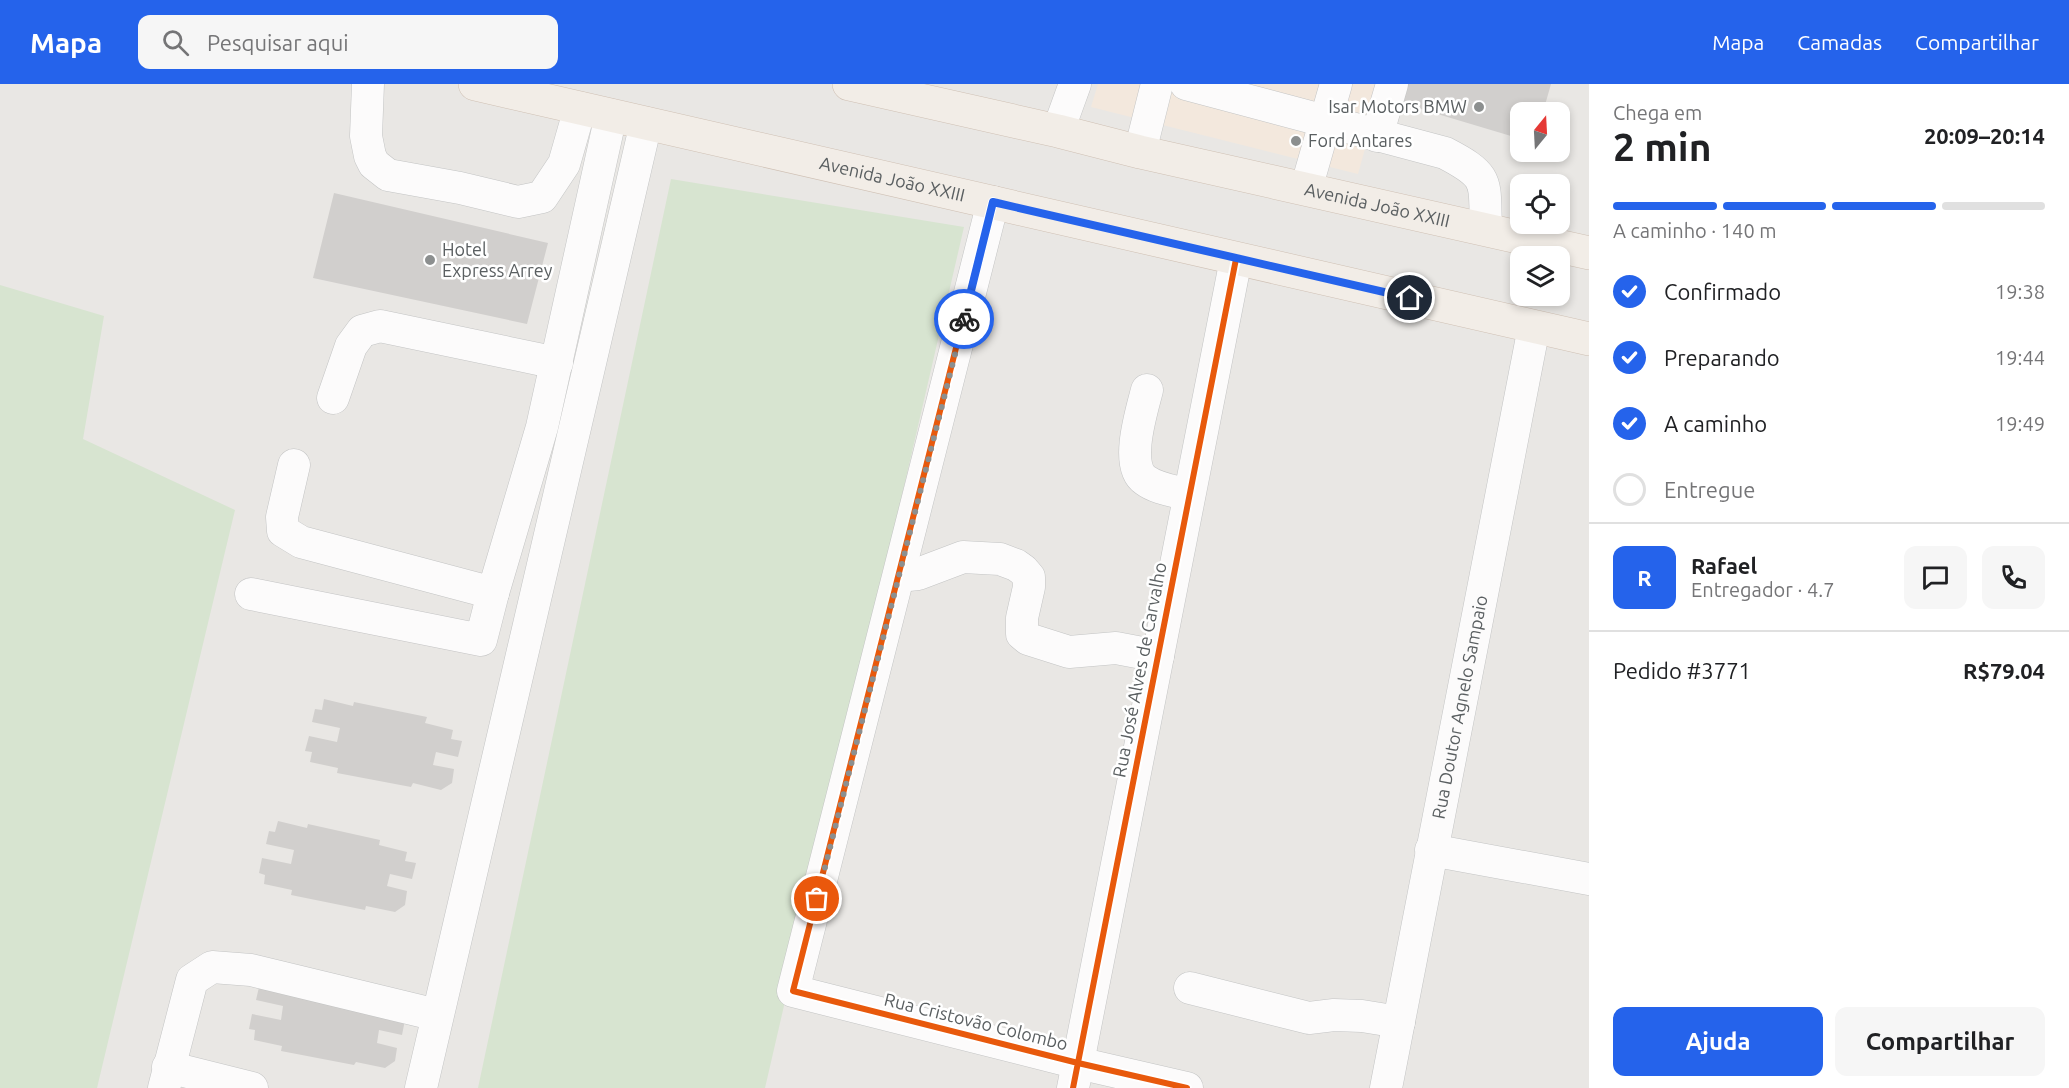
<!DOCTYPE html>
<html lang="pt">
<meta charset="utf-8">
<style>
body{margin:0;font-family:Ubuntu,sans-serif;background:#f6f6f6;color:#202124;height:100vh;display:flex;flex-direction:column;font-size:22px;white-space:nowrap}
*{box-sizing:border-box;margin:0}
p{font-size:20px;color:#757577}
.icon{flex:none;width:33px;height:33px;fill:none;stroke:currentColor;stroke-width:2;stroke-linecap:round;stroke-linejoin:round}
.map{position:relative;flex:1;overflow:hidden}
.side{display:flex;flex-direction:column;background:#fff;width:480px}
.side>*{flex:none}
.needle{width:39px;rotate:18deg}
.controls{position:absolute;left:1510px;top:18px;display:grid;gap:12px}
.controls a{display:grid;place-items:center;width:60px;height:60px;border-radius:12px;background:#fff;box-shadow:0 3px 9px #0003;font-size:30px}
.pin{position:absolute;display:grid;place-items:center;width:51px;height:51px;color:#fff;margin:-26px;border:3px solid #fff;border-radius:50%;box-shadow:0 2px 6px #0007}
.courier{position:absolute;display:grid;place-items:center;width:60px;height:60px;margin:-30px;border:4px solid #2563eb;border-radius:50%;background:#fff;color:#222;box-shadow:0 2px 8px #0007}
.headline em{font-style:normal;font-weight:700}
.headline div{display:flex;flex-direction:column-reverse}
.headline{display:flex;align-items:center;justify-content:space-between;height:102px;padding:0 24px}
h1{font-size:39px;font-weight:700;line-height:45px}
.bar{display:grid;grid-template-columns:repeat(4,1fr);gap:9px 6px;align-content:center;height:72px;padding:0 24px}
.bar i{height:8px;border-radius:4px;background:#e0e0e0}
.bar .on{background:#2563eb}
.bar p{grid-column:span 4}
.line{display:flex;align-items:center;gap:15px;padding:0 24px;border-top:2px solid #e0e0e0}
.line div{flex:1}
.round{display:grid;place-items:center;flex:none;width:63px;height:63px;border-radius:12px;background:#f6f6f6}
ol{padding:0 24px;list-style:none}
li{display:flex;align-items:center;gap:18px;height:66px}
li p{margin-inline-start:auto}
li .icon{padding:6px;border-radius:50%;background:#2563eb;color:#fff;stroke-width:4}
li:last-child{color:#757577}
li i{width:33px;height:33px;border:3px solid #e0e0e0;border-radius:50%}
.primary-button{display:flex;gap:12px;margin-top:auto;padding:12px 24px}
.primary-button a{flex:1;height:69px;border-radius:12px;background:#2563eb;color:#fff;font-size:24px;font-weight:700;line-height:69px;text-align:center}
.primary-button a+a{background:#f6f6f6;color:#202124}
header{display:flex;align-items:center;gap:36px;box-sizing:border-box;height:84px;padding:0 30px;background:#2563eb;color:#fff}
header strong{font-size:28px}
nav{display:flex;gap:33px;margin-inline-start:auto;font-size:21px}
.search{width:420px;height:54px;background:#f6f6f6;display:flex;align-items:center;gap:15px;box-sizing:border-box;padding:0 21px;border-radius:12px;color:#757577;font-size:22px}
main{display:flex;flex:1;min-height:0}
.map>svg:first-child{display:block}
.commercial{fill:#f3e8dd}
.green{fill:#d7e4d0}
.building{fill:#d1cfcd}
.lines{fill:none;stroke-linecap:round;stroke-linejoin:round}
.minor-casing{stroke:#c3c4c4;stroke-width:33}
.major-casing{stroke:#cfc0b4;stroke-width:34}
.minor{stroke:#fcfbfb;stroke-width:32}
.major{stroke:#f2ede7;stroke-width:33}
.cycleway-casing{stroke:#fff;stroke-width:10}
.cycleway{stroke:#e8590c;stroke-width:6}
.done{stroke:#8c8f8f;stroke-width:6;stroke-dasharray:0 10.8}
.route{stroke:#2563eb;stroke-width:8}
.poi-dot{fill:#8c8f8f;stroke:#fff;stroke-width:2}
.labels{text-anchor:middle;stroke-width:5;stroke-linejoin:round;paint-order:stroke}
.poi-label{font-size:18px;fill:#5a5f61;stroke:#fff;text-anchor:start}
.street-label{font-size:18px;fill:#5a5f61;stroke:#fff}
</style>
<header>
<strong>Mapa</strong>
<div class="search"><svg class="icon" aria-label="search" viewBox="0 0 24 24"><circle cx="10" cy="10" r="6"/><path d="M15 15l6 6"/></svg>Pesquisar aqui</div>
<nav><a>Mapa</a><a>Camadas</a><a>Compartilhar</a></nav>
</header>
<main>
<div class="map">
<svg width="1589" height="1004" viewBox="0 0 1589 1004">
<rect width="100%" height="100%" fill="#e9e7e4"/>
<!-- commercial -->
<path class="commercial" d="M1098 0H1383L1358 90 1091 23Z"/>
<!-- green -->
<path class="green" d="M671 95 964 143 765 1004H478Z
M0 201 104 232 83 355 235 426 97 1004H0Z"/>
<!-- building -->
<path class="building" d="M1399 0H1551L1543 28H1521V55L1394 17Z
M334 109 548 159 527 240 313 194Z
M324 615 353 622 354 618 427 633 425 639 453 646 451 655 462 657 458 673 436 668 433 681 454 685 452 699 441 706 413 699 411 703 337 689 338 684 310 678 312 668 305 667 309 652 337 658 340 644 312 638 315 625 322 626Z
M278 737 307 744 308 740 380 756 379 761 407 768 405 777 416 779 412 795 390 790 387 802 407 807 405 821 395 828 366 822 365 826 291 811 292 806 264 800 265 791 259 789 262 774 291 780 294 766 266 760 269 747 275 748Z
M259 903 405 936 402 951 379 946 377 959 397 964 395 977 385 984 356 978 354 981 281 967 282 962 254 956 255 946 249 945 252 930 281 936 283 922 256 916Z"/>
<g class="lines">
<defs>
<g id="minor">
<path d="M368 0 366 52 370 72 374 80 388 91 460 104 518 118 542 113 564 80 580 24"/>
<path d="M1186 0 1445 69C1491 93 1484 97 1486 145"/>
<path d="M1058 47 1075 0"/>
<path d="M1377 52 1392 0"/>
<path d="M1140 68 1157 0"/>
<path d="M1306 105 1336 0"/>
<path d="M993 118 793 907 1078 979 1187 1004"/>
<path d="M1147 306C1142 326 1124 382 1145 396 1157 405 1175 407 1189 411"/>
<path d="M333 314 351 262 362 247 380 242 557 279"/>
<path d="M294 381 282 433 283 447 301 458 493 509 542 343 611 31"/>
<path d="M899 492 918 490 963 473 1000 475 1016 481 1023 486 1029 493V503L1022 534V550L1028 555 1069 568 1116 564 1158 572"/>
<path d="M251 510 481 556 493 509"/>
<path d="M1431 766 1589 795"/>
<path d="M1190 904 1309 934 1334 931 1362 932 1399 938"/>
<path d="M168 983 252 1004"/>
<path d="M164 1004 192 896 212 883 251 886 437 931"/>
<path d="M421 1004 646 39"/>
<path d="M1073 1004 1236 175"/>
<path id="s1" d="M1386 1004 1534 243"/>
</g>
<g id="major">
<path id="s2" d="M475 0 1589 255"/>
<path id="s3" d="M849 0 1058 47 1140 68 1589 169"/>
</g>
</defs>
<!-- minor casing -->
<use href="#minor" class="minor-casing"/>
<!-- major casing -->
<use href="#major" class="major-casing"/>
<!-- minor -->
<use href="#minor" class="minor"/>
<!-- major -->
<use href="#major" class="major"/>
<defs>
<path id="cycleway" d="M993 118 793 907 1078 979 1187 1004
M1073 1004 1236 175"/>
</defs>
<!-- cycleway casing -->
<use href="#cycleway" class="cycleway-casing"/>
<!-- cycleway -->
<use href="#cycleway" class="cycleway"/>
</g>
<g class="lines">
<!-- done -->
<path class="done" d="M817 815 964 235"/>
<!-- route -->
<path class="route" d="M964 235 993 118 1410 214"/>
</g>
<!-- markers -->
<g class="poi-dot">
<circle cx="1479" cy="23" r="6"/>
<circle cx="1296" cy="57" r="6"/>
<circle cx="430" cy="176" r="6"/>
</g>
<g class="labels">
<!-- poi labels -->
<g class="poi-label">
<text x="1467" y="29" text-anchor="end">Isar Motors BMW</text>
<text x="1308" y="63">Ford Antares</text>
<text x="442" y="172">Hotel<tspan x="442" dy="21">Express Arrey</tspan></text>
</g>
<!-- street labels -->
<g class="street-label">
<text dy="6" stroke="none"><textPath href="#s2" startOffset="428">Avenida João XXIII</textPath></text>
<text dy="6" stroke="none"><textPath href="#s3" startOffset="542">Avenida João XXIII</textPath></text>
<text transform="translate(1140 586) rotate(-79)" y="6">Rua José Alves de Carvalho</text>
<text dy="6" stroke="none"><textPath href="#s1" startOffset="388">Rua Doutor Agnelo Sampaio</textPath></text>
<text transform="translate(976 938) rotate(14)" y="6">Rua Cristovão Colombo</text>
</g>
</g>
</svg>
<div class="controls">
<a><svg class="needle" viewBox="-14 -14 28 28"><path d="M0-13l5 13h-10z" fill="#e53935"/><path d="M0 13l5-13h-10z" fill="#757577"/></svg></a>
<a><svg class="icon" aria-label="locate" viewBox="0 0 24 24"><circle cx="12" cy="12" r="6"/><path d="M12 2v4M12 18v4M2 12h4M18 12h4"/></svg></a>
<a><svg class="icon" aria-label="layers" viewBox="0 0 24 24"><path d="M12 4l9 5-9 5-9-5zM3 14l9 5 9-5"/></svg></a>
</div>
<div class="pin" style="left:817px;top:815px;background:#ea580c"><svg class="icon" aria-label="bag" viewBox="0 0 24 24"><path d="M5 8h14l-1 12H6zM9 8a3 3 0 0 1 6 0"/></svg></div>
<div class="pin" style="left:1410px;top:214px;background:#1f2937"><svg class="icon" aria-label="home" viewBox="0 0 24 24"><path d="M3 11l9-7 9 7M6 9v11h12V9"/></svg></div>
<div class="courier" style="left:964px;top:235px"><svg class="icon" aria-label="bike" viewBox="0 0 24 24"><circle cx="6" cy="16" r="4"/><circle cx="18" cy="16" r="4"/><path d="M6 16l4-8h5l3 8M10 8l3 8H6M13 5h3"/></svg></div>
</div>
<section class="side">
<div class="headline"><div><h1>2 min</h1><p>Chega em</p></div><em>20:09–20:14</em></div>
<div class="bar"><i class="on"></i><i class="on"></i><i class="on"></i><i></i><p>A caminho · 140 m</p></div>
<ol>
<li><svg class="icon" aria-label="check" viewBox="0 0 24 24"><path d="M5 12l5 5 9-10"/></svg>Confirmado<p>19:38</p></li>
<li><svg class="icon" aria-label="check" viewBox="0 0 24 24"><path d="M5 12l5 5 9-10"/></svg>Preparando<p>19:44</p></li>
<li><svg class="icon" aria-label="check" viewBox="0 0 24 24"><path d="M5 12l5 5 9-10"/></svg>A caminho<p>19:49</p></li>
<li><i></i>Entregue</li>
</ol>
<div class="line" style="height:108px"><b class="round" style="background:#2563eb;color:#fff">R</b><div><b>Rafael</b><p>Entregador · 4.7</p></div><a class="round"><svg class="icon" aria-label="chat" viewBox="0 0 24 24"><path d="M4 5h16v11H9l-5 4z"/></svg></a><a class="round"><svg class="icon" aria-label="phone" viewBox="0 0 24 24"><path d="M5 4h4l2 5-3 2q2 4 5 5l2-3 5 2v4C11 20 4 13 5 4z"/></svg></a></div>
<div class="line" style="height:78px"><div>Pedido #3771</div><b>R$79.04</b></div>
<div class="primary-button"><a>Ajuda</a><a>Compartilhar</a></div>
</section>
</main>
